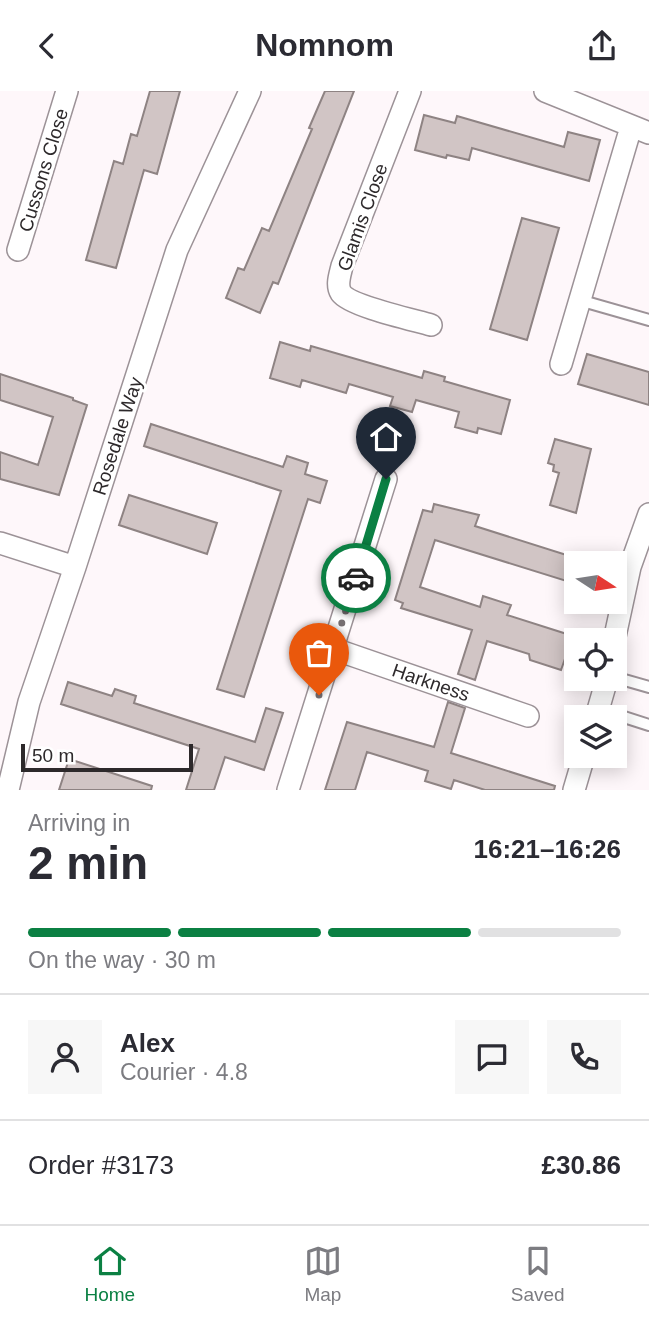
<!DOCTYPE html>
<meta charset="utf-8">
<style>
body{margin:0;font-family:Arial,sans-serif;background:#f7f7f7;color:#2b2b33;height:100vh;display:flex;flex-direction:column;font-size:26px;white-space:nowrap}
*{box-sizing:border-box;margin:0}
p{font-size:23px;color:#7c7c81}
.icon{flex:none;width:38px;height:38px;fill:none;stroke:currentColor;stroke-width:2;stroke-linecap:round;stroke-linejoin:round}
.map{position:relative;height:699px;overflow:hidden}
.side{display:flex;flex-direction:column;background:#fff;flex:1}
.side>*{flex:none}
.needle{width:46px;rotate:102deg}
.tools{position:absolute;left:564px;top:460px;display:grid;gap:14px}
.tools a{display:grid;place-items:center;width:63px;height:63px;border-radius:0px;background:#fff;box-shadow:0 4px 18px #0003;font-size:35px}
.scale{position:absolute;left:21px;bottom:18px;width:172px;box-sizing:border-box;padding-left:7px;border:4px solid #2d292b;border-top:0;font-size:19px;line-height:24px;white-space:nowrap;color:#2d292b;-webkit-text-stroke:5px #fff;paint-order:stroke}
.pin{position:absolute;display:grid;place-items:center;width:60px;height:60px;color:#fff;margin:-72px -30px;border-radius:50% 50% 50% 0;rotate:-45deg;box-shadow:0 0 7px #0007}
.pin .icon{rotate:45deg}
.courier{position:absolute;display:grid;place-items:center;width:70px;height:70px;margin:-35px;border:5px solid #0b8043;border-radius:50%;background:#fff;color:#222;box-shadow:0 2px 9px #0007}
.head em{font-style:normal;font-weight:700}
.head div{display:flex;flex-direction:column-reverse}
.head{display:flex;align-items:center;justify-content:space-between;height:119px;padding:0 28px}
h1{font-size:46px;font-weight:700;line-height:52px}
.bar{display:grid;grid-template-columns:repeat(4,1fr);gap:10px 7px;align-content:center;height:84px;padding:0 28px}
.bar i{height:9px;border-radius:5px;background:#e1e1e2}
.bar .on{background:#0b8043}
.bar p{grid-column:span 4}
.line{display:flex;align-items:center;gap:18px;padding:0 28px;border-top:2px solid #e1e1e2}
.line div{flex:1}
.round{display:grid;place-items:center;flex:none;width:74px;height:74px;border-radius:0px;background:#f7f7f7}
header{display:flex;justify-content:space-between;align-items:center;height:91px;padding:0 28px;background:#fff;font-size:32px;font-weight:700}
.dock{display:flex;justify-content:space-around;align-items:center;height:98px;border-top:2px solid #e1e1e2;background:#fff;font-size:19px;color:#7c7c81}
.dock a{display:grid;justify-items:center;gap:4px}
.dock .on{color:#0b8043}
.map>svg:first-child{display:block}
.building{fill:#d1c5c5;stroke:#8e8383;stroke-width:2}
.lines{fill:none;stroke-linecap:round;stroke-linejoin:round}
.service-casing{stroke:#9c9297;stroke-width:14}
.minor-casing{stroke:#9c9297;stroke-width:24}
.service{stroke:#fff;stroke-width:10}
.minor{stroke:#fff;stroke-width:21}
.done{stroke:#767173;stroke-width:7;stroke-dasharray:0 12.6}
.route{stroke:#0b8043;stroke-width:9}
.labels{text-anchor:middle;stroke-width:6;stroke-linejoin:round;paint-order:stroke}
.street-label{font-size:19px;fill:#2d292b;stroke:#fff}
</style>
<header><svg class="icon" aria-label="back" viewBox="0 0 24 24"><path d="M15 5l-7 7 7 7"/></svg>Nomnom<svg class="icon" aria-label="share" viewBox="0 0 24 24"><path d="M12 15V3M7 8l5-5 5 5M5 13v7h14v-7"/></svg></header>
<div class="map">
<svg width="649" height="699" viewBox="0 0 649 699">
<rect width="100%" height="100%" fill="#fef7fa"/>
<!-- building -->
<path class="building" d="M150 0H180L157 83 144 79 116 177 86 169 114 70 123 73 131 43 137 45Z
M325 0H354L278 193 273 191 260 222 226 207 238 177 244 179 262 137 269 140 312 38 309 37Z
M424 24 455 32 457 25 564 56 568 41 600 49 589 90 472 57 469 69 447 64 446 67 415 59Z
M522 127 559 137 527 249 490 238Z
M280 251 310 260 311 255 422 287 424 280 445 286 444 290 510 309 501 343 478 337 477 342 455 336 459 321 416 309 412 321 390 315 393 306 349 293 346 302 302 289 300 296 270 287Z
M587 263 649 281V314L578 293Z
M0 283 73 307V309L87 314 59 404 0 388V361L38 374 53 326 0 309Z
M151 333 283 376 287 365 308 372 305 383 327 390 320 412 308 408 244 606 217 598 281 400 144 355Z
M555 348 591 358 576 422 550 414 559 382 553 380 554 374 548 372Z
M129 404 217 432 207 463 119 434Z
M434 413 479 424 475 435 576 467V493L435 449 420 496 480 516 483 505 511 514 507 524 573 545 561 579 530 569 529 563 487 550 475 589 458 583 472 539 401 517 403 512 395 509 423 419 432 421Z
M68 591 112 605 115 598 136 605 134 612 255 651 266 617 283 622 264 679 225 666 214 699H186L199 658 61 613Z
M448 611 465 617 451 662 555 695 554 699H485L454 689 451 698 425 690 428 680 367 661 355 699H325L347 631 434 656Z
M69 668 152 695 151 699H59Z"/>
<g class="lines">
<defs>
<path id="service" d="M579 209 649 229
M614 586 649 596
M599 618 649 634"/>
<path id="minor" d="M410 0 342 175C340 184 336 194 341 202 350 215 414 229 431 234
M545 0 649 42
M18 159 67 0
M561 273 631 36
M0 452 75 476
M614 550 630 476 649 423
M334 558 528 625
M596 626 607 588
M8 699 29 611 75 476 177 159 250 0
M288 699 386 388
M574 699 584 665"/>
</defs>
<!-- service casing -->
<use href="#service" class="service-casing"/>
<!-- minor casing -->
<use href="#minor" class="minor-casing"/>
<!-- service -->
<use href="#service" class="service"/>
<!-- minor -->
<use href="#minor" class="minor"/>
</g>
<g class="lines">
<!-- done -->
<path class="done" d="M319 604 356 487"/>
<!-- route -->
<path class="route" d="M356 487 386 388"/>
</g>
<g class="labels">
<!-- street labels -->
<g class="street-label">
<text transform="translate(43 79) rotate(-73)" y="7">Cussons Close</text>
<text transform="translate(362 126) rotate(-70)" y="7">Glamis Close</text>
<text transform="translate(117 345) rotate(-72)" y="7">Rosedale Way</text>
<text transform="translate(431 591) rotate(19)" y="7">Harkness</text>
</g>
</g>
</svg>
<div class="tools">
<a><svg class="needle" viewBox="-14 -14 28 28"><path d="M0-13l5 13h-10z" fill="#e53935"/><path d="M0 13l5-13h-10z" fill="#7c7c81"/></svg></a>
<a><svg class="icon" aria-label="locate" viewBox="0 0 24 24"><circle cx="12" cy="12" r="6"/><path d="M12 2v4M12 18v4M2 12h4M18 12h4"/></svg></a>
<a><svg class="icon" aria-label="layers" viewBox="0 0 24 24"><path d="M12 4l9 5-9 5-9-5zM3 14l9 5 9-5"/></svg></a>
</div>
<div class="scale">50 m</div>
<div class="pin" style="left:319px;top:604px;background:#ea580c"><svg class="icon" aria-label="bag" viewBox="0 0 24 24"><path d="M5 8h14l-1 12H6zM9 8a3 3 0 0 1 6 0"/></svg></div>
<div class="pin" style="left:386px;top:388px;background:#1f2937"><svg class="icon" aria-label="home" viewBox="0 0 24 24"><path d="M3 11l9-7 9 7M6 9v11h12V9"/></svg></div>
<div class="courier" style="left:356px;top:487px"><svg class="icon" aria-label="car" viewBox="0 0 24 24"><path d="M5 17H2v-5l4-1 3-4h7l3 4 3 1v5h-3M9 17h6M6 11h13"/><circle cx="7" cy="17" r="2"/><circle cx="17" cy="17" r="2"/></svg></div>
</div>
<section class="side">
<div class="head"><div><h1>2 min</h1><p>Arriving in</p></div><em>16:21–16:26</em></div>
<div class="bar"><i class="on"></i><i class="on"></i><i class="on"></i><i></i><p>On the way · 30 m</p></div>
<div class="line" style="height:126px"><a class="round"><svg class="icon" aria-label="person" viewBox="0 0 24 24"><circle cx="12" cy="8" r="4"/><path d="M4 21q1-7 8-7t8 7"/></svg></a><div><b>Alex</b><p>Courier · 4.8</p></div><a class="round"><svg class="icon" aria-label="chat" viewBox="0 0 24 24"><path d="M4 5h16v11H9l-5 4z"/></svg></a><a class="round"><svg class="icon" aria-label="phone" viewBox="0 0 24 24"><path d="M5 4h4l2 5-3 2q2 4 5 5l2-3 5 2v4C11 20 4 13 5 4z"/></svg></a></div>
<div class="line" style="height:91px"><div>Order #3173</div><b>£30.86</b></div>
</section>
<nav class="dock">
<a class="on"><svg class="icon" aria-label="home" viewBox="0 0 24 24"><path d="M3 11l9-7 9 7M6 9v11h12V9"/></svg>Home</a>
<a><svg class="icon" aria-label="map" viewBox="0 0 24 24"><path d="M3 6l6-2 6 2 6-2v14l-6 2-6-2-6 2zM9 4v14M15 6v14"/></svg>Map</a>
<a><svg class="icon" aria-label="saved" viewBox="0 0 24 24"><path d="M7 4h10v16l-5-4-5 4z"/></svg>Saved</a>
</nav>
